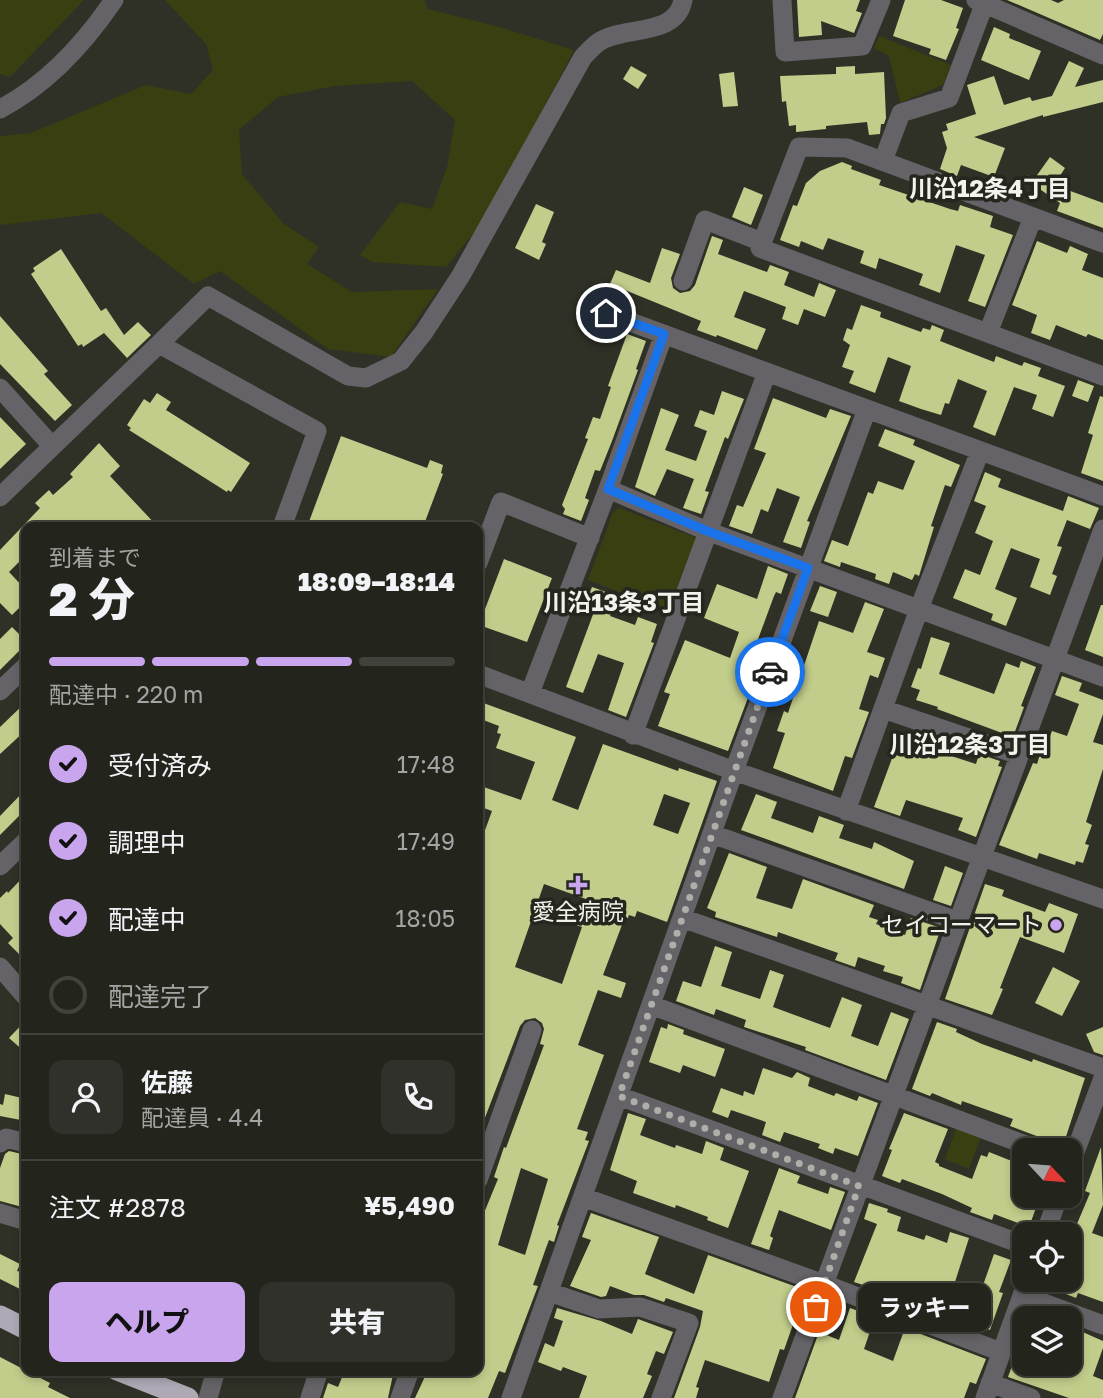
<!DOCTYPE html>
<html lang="ja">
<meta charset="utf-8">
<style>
body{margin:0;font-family:"Golos Text","Noto Sans JP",sans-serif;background:#2f312a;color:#f1f3f6;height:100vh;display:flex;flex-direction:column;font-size:26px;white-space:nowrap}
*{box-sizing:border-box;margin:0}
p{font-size:23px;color:#a3a5a4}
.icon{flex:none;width:38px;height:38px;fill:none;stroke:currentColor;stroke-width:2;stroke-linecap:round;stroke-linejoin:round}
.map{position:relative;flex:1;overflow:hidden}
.side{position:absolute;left:21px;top:522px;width:462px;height:854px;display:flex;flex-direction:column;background:#23251d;border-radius:14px;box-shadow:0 4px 10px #0003,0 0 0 2px #40423b}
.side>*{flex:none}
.needle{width:46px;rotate:116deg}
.controls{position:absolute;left:1012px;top:1138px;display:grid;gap:14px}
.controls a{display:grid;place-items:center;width:70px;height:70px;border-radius:14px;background:#23251d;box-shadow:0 4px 10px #0003,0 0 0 2px #40423b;font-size:35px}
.pin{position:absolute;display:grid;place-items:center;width:60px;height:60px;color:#fff;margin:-30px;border:4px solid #fff;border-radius:50%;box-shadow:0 2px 7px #0007}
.courier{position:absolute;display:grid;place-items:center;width:70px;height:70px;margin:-35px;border:5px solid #1a73e8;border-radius:50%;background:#fff;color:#222;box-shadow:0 2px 9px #0007}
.bubble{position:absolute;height:49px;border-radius:14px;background:#23251d;box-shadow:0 4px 10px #0003,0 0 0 2px #40423b;font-size:23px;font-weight:800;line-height:49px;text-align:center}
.overview em{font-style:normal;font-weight:800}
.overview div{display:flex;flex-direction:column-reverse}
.overview{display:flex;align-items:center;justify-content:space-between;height:119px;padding:0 28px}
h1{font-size:46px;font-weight:800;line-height:52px}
.bar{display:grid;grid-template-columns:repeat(4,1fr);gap:10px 7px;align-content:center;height:84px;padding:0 28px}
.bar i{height:9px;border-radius:5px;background:#40423b}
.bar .on{background:#c9a5ee}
.bar p{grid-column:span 4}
.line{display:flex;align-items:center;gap:18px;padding:0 28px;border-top:2px solid #40423b}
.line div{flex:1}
.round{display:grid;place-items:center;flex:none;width:74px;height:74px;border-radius:14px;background:#2f312a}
ol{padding:0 28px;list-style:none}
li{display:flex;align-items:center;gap:21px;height:77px}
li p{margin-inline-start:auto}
li .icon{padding:7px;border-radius:50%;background:#c9a5ee;color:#111;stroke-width:4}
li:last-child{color:#a3a5a4}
li i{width:38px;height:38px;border:4px solid #40423b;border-radius:50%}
.button{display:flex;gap:14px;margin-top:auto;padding:14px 28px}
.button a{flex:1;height:80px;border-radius:14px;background:#c9a5ee;color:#111;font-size:28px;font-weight:800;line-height:80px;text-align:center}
.button a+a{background:#2f312a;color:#f1f3f6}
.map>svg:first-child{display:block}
.green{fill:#393f10}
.building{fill:#c2cd8b;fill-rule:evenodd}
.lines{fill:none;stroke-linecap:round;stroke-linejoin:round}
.minor{stroke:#656367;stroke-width:19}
.highway{stroke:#aea9b4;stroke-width:21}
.done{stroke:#adafa8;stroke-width:7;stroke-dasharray:0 12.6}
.route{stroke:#1a73e8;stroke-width:9}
.poi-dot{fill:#c9a5ee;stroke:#25271e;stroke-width:2.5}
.labels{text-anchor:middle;stroke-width:7;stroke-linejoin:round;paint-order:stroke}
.poi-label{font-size:23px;fill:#f1f3ed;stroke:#25271e}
.neighbourhood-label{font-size:24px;font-weight:bold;fill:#f1f3ed;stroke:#25271e}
</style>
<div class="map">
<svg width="1103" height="1398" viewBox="0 0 1103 1398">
<rect width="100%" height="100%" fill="#2f3127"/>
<!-- green -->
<path class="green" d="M0 0H84L10 77 0 74Z
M165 0H424L428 9 496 26 574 50 486 218 446 267 372 262 360 255 400 202 432 209 447 167 455 120 412 81 335 86 278 97 239 130 242 174 283 223 319 247 307 264 352 292 438 289 391 357 328 349 220 271 194 284 101 213 0 225V136L31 133 146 85 191 94 213 70 206 44Z
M879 36 951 65 943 85 900 103 889 56 874 48Z
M619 508 697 538 668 610 588 580 613 512Z
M958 1124 982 1133 969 1169 945 1159Z"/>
<!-- building -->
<path class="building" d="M797 0H860L856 11 862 13 854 33 821 21 822 35 799 37Z
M905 0H941L963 8 956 28 959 29 946 60 929 54 931 49 893 36Z
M1007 0H1051L1058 3 1064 0H1103V34L1100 40Z
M994 27 1010 34 1009 38 1041 51 1029 80 981 60Z
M1069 61 1084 68 1075 87 1103 80V102L1043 117V115L974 137 1005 148 994 177 961 165 957 176 940 169 947 148 942 132 948 130 946 124 976 114 967 85 994 76 1004 105 1030 97 1032 101 1052 96Z
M631 66 647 75 638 89 623 79Z
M855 66V74L884 72 886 118 884 124H881L880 134 869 135 867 122 826 126V129L796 132V125L789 126 786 101 782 102 780 76 836 74V67Z
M734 72 738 106 723 107 719 74Z
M1050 157 1065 168 1054 185 1103 203V228L1057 211 1060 203 1025 179 1027 175 1035 178Z
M842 162 852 166 851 169 881 180 879 185 950 209 958 211 960 205 993 216 990 227 1013 235 985 307 968 301 985 255 956 245 940 293 919 285 923 274 879 258 876 269 860 263 864 251 828 238 823 250 801 241 799 247 780 240 793 205 797 206 806 183 820 171Z
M744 187 763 195 751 225 732 217Z
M536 204 554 212 542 242 546 244 539 260 515 248Z
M712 236 723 240 718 254 767 272 770 265 789 272 784 285 814 297 819 283 836 290 825 317 804 309 798 325 782 319 786 307 744 291 734 317 766 329 757 350 717 335 716 337 697 330 701 321 610 284 616 270 650 283 662 248 680 254 671 278 673 288 680 293 690 291 695 285Z
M1037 241 1067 253 1070 246 1088 254 1082 270 1103 278V340L1088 334 1086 337 1056 325 1050 340 1031 333 1037 315 1012 305Z
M61 249 101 311 106 308 124 335 138 322 151 335 127 358 104 333 83 347 82 344 78 346 31 274 35 271 33 268Z
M861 305 881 312 880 317 921 332 923 328 930 330 932 325 944 330 940 341 994 362 996 356 1022 366 1024 362 1041 368 1038 376 1065 386 1053 417 1032 409 1037 395 1014 387 995 436 973 427 987 391 958 379 949 404 945 403 941 415 921 409 899 401 911 366 888 357 875 393 849 383 854 371 842 367 850 345 843 340 847 328 852 330Z
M0 316 48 371 44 374 72 405 55 421 0 364Z
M627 334 646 341 636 369 638 370 612 441 600 471 595 470 585 498 589 500 581 521 563 514 565 509 562 505 588 439 585 438 593 417 600 419 611 387 608 386Z
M1078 380 1094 386 1088 402 1072 396Z
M722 391 744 399 728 439 725 437 705 491 709 492 701 514 683 508 694 479 667 469 655 496 635 487 661 408 679 415 665 450 696 461 707 431 694 426 700 410 714 415Z
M157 393 171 402 166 410 250 463 231 492 228 490 227 492 129 430 131 428 127 425 144 399 150 403Z
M1100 396 1103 397V481L1081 473 1093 435 1088 433Z
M773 398 826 418 830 409 851 416 807 521 810 522 801 548 783 542 800 497 777 488 768 512 761 509 752 534 729 526 737 505 743 507 766 453 754 449Z
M0 417 26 444 0 469Z
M885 429 915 440 913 445 960 465 951 487 945 485 931 526 934 527 919 576 915 574 912 580 893 572 889 584 875 579 876 574 841 562 840 567 824 561 832 540 848 546 868 492 873 494 878 481 903 490 915 461 878 446Z
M341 436 427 468 430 460 443 465 441 473 443 474 423 527H307Z
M99 443 120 466 110 476 158 527H26V555L9 572 26 590V601L12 615 0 603V550L40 508 35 503 49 490 53 495 73 477 70 474Z
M985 472 1001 479 998 487 1063 511 1068 496 1099 508 1090 529 1067 520 1057 546 1062 547 1052 574 1057 576 1050 595 1030 587 1040 559 1011 548 995 589 1017 598 1006 626 991 620 993 614 953 598 965 569 980 575 993 541 975 533 986 506 974 501Z
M504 559 552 578 527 642 479 625Z
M768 566 788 574 781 594 776 592 774 596 747 669 751 671 743 693 749 695 728 751 658 726 670 694 664 692 685 640 730 658 739 632 704 618 717 584 757 599Z
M820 586 837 592 828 617 810 611Z
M592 587 617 596 610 616 635 625 638 617 657 624 651 642 654 643 626 717 608 710 624 663 598 654 583 693 566 687 595 609 585 605Z
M865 602 884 609 867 652 885 658 878 678 870 675 859 709 869 712 852 758 845 756 833 791 773 768 785 733 777 731 784 711 788 713 819 621 853 633Z
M1101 605H1103V657L1085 650Z
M12 627 26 641V644L0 670V639Z
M931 637 950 643 939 674 994 694 1006 663 1019 668 1021 661 1036 667 1021 706 1024 707 1013 737 937 709 938 707 916 700 920 690 911 687 918 668 921 669Z
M1062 676 1082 683 1079 691 1103 700V714L1093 742 1103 745V769L1086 822 1092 825 1085 844 1089 845 1083 863 1076 861 1075 865 1039 853 1037 859 999 845 1033 763 1037 764 1043 745 1046 746 1052 731 1067 736 1079 704 1055 695Z
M478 701 576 737 552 800 578 810 603 744 678 771 679 768 717 781 667 922 637 911 635 917 629 915 628 918 625 917 603 975 626 983 621 998 598 990 578 1045 604 1055 577 1129 588 1132 585 1140 589 1141 557 1225 559 1226 554 1242 549 1240 546 1248 533 1285 538 1286 505 1373 499 1371 488 1398H415L428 1370H451L462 1374 463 1370H478V1238L482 1226 479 1225 498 1179 494 1177 504 1147 506 1148 544 1045 540 1044 544 1029 542 1023 535 1018 525 1020 520 1026 478 1136V1076L484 1060 478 1058V865L485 846 480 844 492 811 478 806V785L521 800 535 762 496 748 501 734 497 733 499 726 478 718ZM664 794 690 803 678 834 653 825ZM544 884 586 899 576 925 582 927 562 984 515 967ZM521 1168 548 1179 525 1255 498 1245Z
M26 702V730L0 754V727Z
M930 738 946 743 942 753 976 764 979 754 1000 761 998 766 1002 767 976 837 958 830 963 818 906 800 900 816 874 807 897 745 925 754Z
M26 789V809L0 835V816Z
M756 794 777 802 771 818 813 833 819 816 844 825 839 838 872 849 874 842 914 861 904 889 741 830Z
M729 853 767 867 756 898 792 909 803 879 874 905 869 917 878 920 876 924 905 935 911 918 941 928 920 990 901 983 903 977 883 971 885 966 858 957 855 967 835 960 838 953 778 932 777 937 715 917 716 912 707 908Z
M945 866 963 873 951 906 933 900Z
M26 874V961L8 943 13 938 0 924V898L7 891 8 893Z
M985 884 1004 890 1002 896 1045 912 1049 903 1078 914 1064 953 1020 937 1000 988 1003 989 992 1015 945 999Z
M715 946 732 952 721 986 760 999 770 970 784 975 773 1007 830 1028 842 997 862 1005 851 1036 878 1046 891 1012 909 1019 886 1080 805 1050 806 1047 744 1027 746 1020 716 1009 714 1015 676 1001 683 981 701 987Z
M1053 967 1080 981 1062 1016 1035 1003Z
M26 1020V1053L9 1038Z
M937 1022 957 1029 956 1032 982 1044 1032 1062 1033 1059 1085 1078 1063 1146 1010 1126 1013 1119 962 1101 961 1105 932 1093 930 1096 912 1089Z
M668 1024 684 1030 683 1034 725 1049 715 1077 683 1065 680 1073 649 1062 661 1027 667 1029Z
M1103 1027V1055L1094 1052 1086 1034Z
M763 1068 792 1078 797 1072 810 1078 808 1086 834 1096 836 1093 857 1101 859 1096 878 1103 858 1156 835 1148 833 1154 818 1148 820 1144 784 1132 780 1142 762 1135 766 1122 731 1110 728 1118 712 1112 721 1088 743 1096 744 1091 754 1095Z
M5 1094 22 1098 20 1108 26 1109V1121L0 1116V1104L3 1105Z
M628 1113 646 1119 640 1135 675 1148 676 1145 702 1154 706 1141 724 1148 720 1160 749 1171 728 1228 707 1220 708 1217 676 1205 675 1208 633 1193 637 1181 610 1170Z
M904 1113 948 1129 935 1162 939 1164V1166L972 1179 981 1155 987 1157 989 1152 1024 1166V1200L1037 1205 1029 1227 994 1214 992 1220 970 1212 972 1208 942 1194 902 1179 900 1183 882 1176 892 1150 889 1149Z
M1101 1147 1103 1205 1092 1233 1103 1237V1302L1078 1293 1076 1298 1056 1290 1060 1279H1069V1243L1090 1193 1085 1191Z
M9 1151 26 1155V1208L0 1201V1168L5 1154Z
M779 1168 800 1176 797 1183 828 1194 830 1187 845 1192 831 1230 779 1210 770 1236 773 1238 769 1250 751 1244Z
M869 1203 888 1209 887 1212 901 1217 897 1231 924 1240 926 1235 947 1243 950 1232 969 1238 955 1282 981 1291 994 1254 1011 1260 999 1292 1003 1293 990 1330 963 1320 967 1309 914 1289 909 1300 854 1282 877 1224 864 1219Z
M591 1213 659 1237 645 1274 694 1294 708 1255 808 1291 799 1317 796 1316 784 1350 780 1349 769 1382 705 1360 696 1387 699 1388 696 1398H674L700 1327 703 1311 666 1298 664 1302 644 1295H634L610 1286 606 1296 601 1297 570 1286 591 1240 582 1237Z
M0 1254 20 1264 17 1271 26 1273V1292L0 1279Z
M557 1308 601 1321 632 1334 638 1319 673 1332 664 1354 656 1351 647 1374 652 1376 643 1398H579L587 1376 563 1367 561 1371 538 1362 545 1343 554 1347 563 1321 554 1318Z
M850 1308 875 1317 864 1349 893 1361 905 1328 986 1359 976 1384 970 1382 964 1398H795L819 1332 839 1340Z
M1069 1326 1103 1341V1348L1093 1376 1103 1380V1398H1069L1008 1377 1022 1338 1024 1339V1363H1069Z
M0 1357 50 1383 48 1387 70 1398H0Z
M345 1370H394L388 1398H323L328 1383 338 1387Z"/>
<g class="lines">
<!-- minor -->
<path class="minor" d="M782 0 785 52 862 46 881 0
M976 0 1103 55
M0 109C48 84 84 44 114 0
M883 161 901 113 949 98 984 5
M1103 243 847 148 799 147 760 248 1103 376
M683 281 705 220 762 242
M606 313 1103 496
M988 333 1033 217
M159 344 208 296 348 376 366 378 401 361 424 332 460 277 583 57C588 52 593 46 599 42 623 25 676 38 683 0
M0 388 52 446
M608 489 707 531 1103 677
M0 497 159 344 317 431 282 527
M478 563 501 502 590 538
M478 674 734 771 1103 899
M0 691 26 666
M530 693 608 489 664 334
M883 709 1019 755
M633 735 767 372
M846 811 919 609 980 451
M712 834 957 921
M0 866 26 841
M682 918 1103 1068
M0 967 26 997
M651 1005 1039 1150
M619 1096 1024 1245
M0 1143 6 1138 26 1143
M1069 1168 1103 1078
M478 1180 532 1030
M583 1197 824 1284 1001 1352
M0 1213 26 1221
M1045 1234 1059 1195
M549 1292 599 1309 640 1307 689 1323 661 1398
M1022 1295 1103 1325
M990 1383 1031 1398
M208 1398 216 1370
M310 1398 319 1370
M400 1398 410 1370
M511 1398 734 771 867 409
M782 1398 1103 529
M985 1398 1028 1279"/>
<!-- highway -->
<path class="highway" d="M0 1316 26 1329
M117 1370 188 1398"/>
</g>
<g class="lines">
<!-- done -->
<path class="done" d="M770 672 619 1096 859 1186 816 1307"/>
<!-- route -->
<path class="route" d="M606 313 664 334 608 489 707 531 808 568 770 672"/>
</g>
<!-- markers -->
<g class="poi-dot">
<path d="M574.5 874.5h7v7h7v7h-7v7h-7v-7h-7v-7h7z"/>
<circle cx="1056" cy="925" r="7"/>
</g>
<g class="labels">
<!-- poi labels -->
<g class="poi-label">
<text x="578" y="920">愛全病院</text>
<text x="1042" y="933" text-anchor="end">セイコーマート</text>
</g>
<!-- neighbourhood labels -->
<g class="neighbourhood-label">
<text x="990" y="197">川沿12条4丁目</text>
<text x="624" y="611">川沿13条3丁目</text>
<text x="970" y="753">川沿12条3丁目</text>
</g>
</g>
</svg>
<div class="controls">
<a><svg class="needle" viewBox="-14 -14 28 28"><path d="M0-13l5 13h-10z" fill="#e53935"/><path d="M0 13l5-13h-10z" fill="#a3a5a4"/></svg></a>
<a><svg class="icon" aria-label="locate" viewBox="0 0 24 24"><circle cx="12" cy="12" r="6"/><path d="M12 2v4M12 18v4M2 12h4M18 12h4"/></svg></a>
<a><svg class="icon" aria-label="layers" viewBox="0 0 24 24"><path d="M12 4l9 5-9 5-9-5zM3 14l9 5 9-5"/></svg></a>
</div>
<div class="pin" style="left:816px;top:1307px;background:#ea580c"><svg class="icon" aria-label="bag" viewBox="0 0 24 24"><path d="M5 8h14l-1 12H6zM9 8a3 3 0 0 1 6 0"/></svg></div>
<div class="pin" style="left:606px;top:313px;background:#1f2937"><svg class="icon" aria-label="home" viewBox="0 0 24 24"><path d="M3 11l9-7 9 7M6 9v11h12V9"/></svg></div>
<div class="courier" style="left:770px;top:672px"><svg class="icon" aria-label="car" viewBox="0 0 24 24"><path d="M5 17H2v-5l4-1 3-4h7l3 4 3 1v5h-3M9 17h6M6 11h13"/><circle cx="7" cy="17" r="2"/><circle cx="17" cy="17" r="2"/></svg></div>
<div class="bubble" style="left:858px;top:1283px;width:133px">ラッキー</div>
<section class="side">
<div class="overview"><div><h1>2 分</h1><p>到着まで</p></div><em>18:09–18:14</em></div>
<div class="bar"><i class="on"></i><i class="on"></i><i class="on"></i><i></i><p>配達中 · 220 m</p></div>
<ol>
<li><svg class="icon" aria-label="check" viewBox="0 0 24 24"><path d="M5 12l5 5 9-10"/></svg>受付済み<p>17:48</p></li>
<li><svg class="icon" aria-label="check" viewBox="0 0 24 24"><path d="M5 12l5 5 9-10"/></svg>調理中<p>17:49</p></li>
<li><svg class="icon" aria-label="check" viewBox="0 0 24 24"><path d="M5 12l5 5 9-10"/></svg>配達中<p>18:05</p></li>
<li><i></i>配達完了</li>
</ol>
<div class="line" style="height:126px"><a class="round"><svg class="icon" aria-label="person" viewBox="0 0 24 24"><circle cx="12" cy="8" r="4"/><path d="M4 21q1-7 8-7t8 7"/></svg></a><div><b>佐藤</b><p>配達員 · 4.4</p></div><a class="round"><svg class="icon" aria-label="phone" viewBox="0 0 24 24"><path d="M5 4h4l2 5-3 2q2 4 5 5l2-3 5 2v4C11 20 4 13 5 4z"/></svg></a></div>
<div class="line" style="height:91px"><div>注文 #2878</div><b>¥5,490</b></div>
<div class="button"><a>ヘルプ</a><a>共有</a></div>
</section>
</div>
